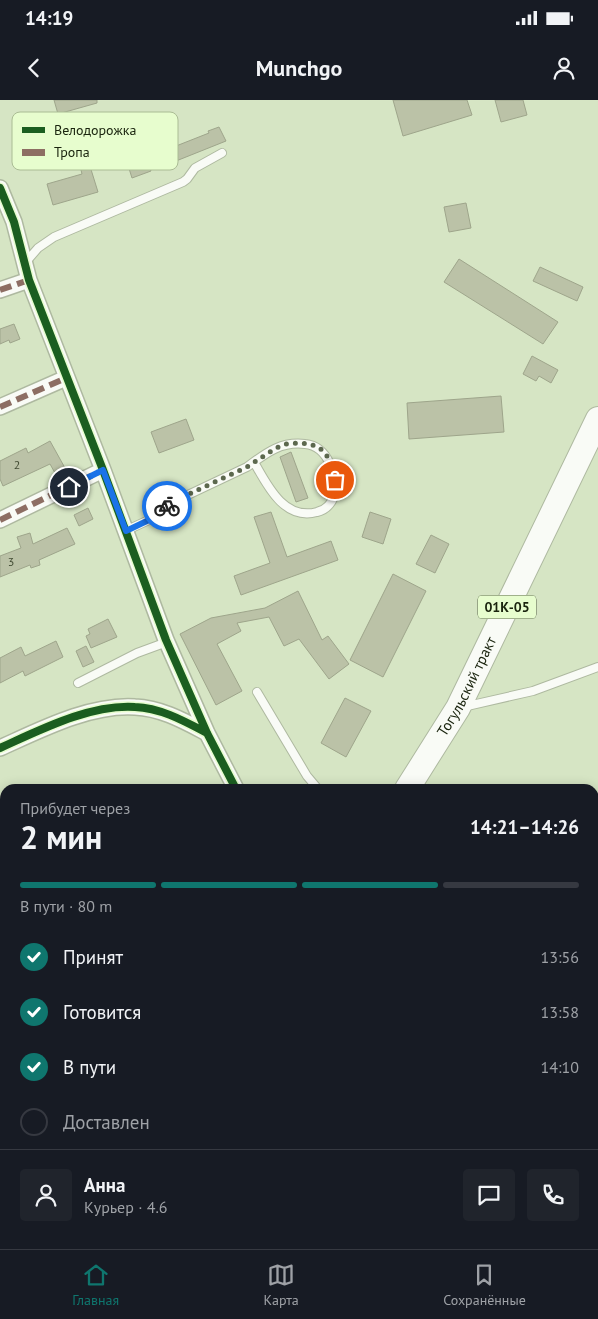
<!DOCTYPE html>
<html lang="ru">
<meta charset="utf-8">
<style>
body{margin:0;font-family:"PT Sans",sans-serif;background:#20242c;color:#f1f3f6;height:100vh;display:flex;flex-direction:column;font-size:19px;white-space:nowrap}
*{box-sizing:border-box;margin:0}
p{font-size:16px;color:#9ea1a6}
.icon{flex:none;width:28px;height:28px;fill:none;stroke:currentColor;stroke-width:2;stroke-linecap:round;stroke-linejoin:round}
.map{position:relative;flex:1;overflow:hidden}
.details{position:absolute;left:0px;top:684px;width:599px;height:466px;display:flex;flex-direction:column;background:#171b24;border-radius:15px 15px 0 0;box-shadow:0 2px 12px #0003}
.details>*{flex:none}
.pin{position:absolute;display:grid;place-items:center;width:42px;height:42px;color:#fff;margin:-21px;border:2px solid #fff;border-radius:50%;box-shadow:0 1px 5px #0007}
.courier{position:absolute;display:grid;place-items:center;width:50px;height:50px;margin:-25px;border:4px solid #1a73e8;border-radius:50%;background:#fff;color:#222;box-shadow:0 1px 6px #0007}
.summary em{font-style:normal;font-weight:700}
.summary div{display:flex;flex-direction:column-reverse}
.summary{display:flex;align-items:center;justify-content:space-between;height:85px;padding:0 20px}
h1{font-size:32px;font-weight:700;line-height:38px}
.bar{display:grid;grid-template-columns:repeat(4,1fr);gap:8px 5px;align-content:center;height:60px;padding:0 20px}
.bar i{height:6px;border-radius:4px;background:#363941}
.bar .selected{background:#0f766e}
.bar p{grid-column:span 4}
.line{display:flex;align-items:center;gap:12px;padding:0 20px;border-top:1px solid #363941}
.line div{flex:1}
.round{display:grid;place-items:center;flex:none;width:52px;height:52px;border-radius:5px;background:#20242c}
ol{padding:0 20px;list-style:none}
li{display:flex;align-items:center;gap:15px;height:55px}
li p{margin-inline-start:auto}
li .icon{padding:5px;border-radius:50%;background:#0f766e;color:#fff;stroke-width:4}
li:last-child{color:#9ea1a6}
li i{width:28px;height:28px;border:2px solid #363941;border-radius:50%}
.status{display:flex;justify-content:space-between;align-items:center;height:35px;padding:0 25px;background:#171b24;direction:ltr}
.status svg{height:14px;fill:currentColor}
header{display:flex;justify-content:space-between;align-items:center;height:65px;padding:0 20px;background:#171b24;font-size:22px;font-weight:700}
.tab-bar{display:flex;justify-content:space-around;align-items:center;height:70px;border-top:1px solid #363941;background:#171b24;font-size:14px;color:#9ea1a6}
.tab-bar a{display:grid;justify-items:center;gap:2px}
.tab-bar .selected{color:#0f766e}
.map>svg:first-child{display:block}
.building{fill:#bbc2a7;stroke:#9ea58b}
.lines{fill:none;stroke-linecap:round;stroke-linejoin:round}
.service-casing{stroke:#aeb9a0;stroke-width:10}
.minor-casing{stroke:#aeb9a0;stroke-width:18}
.primary-casing{stroke:#aeb9a0;stroke-width:26}
.service{stroke:#f9fbf6;stroke-width:8}
.minor{stroke:#f9fbf6;stroke-width:15}
.primary{stroke:#f9fbf6;stroke-width:24}
.quiet{stroke:#8d6e63;stroke-width:6;stroke-dasharray:12 6;stroke-linecap:butt}
.cycleway-casing{stroke:#e7fdce;stroke-width:11}
.cycleway{stroke:#1b5e20;stroke-width:8}
.done{stroke:#5c684e;stroke-width:5;stroke-dasharray:0 9}
.route{stroke:#1a73e8;stroke-width:6}
.labels{text-anchor:middle;stroke-width:4;stroke-linejoin:round;paint-order:stroke}
.number-label{font-size:12px;fill:#424c34}
.shield{fill:#e7fdce;stroke:#586548;stroke-width:1}
.shield-label{font-size:14px;font-weight:bold;fill:#1a240e}
.street-label{font-size:15px;fill:#1a240e;stroke:#e7fdce}
.key{fill:#e7fdce;stroke:#aabc94;stroke-width:1}
.key-label{font-size:14px;fill:#1a240e}
</style>
<div class="status"><b>14:19</b><svg viewBox="0 0 49 12"><path d="M0 12V9h3v3zM5 12V6h3v6zM10 12V3h3v9zM15 12V0h3v12zM26 1h20v11H26zM47 4h2v5h-2z"/></svg></div>
<header><svg class="icon" aria-label="back" viewBox="0 0 24 24"><path d="M15 5l-7 7 7 7"/></svg>Munchgo<svg class="icon" aria-label="person" viewBox="0 0 24 24"><circle cx="12" cy="8" r="4"/><path d="M4 21q1-7 8-7t8 7"/></svg></header>
<div class="map">
<svg width="598" height="1149" viewBox="0 0 598 1149">
<rect width="100%" height="100%" fill="#d6e5c4"/>
<!-- building -->
<path class="building" d="M54 0H97V3L58 14Z
M393 0H467L472 15 403 36Z
M495 0H523L527 15 501 22Z
M219 27 226 41 176 61 171 48 209 33 208 31Z
M144 52 151 71 132 78 126 59Z
M89 63 98 92 53 105 47 84 82 74 80 66Z
M466 103 471 128 449 132 444 107Z
M459 159 558 222 543 244 444 182Z
M540 167 583 187 577 201 533 181Z
M14 224 20 239 10 243 9 240 0 244V229Z
M532 256 558 270 551 283 539 276 536 281 523 274Z
M501 296 504 332 409 339 407 303Z
M186 319 194 340 159 353 151 332Z
M50 341 65 368 55 373 50 364 3 386 0 379V361L26 348 28 353Z
M291 352 308 398 296 402 280 357Z
M88 408 93 419 79 426 74 415Z
M271 412 287 457 331 441 338 460 241 495 234 476 270 463 254 417Z
M370 412 391 419 383 444 362 437Z
M67 428 75 444 39 460 40 465 31 468 30 465 0 477V456L21 448 17 437 30 433 33 444Z
M431 435 449 444 435 473 416 464Z
M393 474 426 491 383 577 350 560Z
M298 491 322 540 328 536 349 564 329 579 299 539 284 546 269 517 237 523 241 531 217 544 242 591 216 605 180 534 211 518 265 508Z
M108 519 117 537 91 548 86 536 90 534 88 529Z
M56 541 63 557 25 576 23 571 0 583V558L21 547 25 556Z
M86 546 94 562 83 567 76 551Z
M345 598 371 611 346 657 321 643Z"/>
<g class="lines">
<defs>
<path id="service" d="M25 163 38 148 54 137 183 82 187 79 195 68 222 53
M125 431 151 419 160 414 173 402 247 367C266 353 281 341 305 344 318 345 325 353 330 364 334 373 337 384 335 394 332 403 326 410 317 412 284 421 267 385 254 362
M78 583 137 553 167 542
M257 592 307 676 318 689
M463 607 533 591 598 567"/>
<path id="minor" d="M0 88 14 122 29 180 103 370 166 540 207 633 236 689
M0 190 29 180
M0 307 66 278
M0 420 103 370
M0 648C40 630 90 604 135 607 161 608 184 621 207 633"/>
<g id="primary">
<path id="s1" d="M407 689 458 608 598 319"/>
<path d="M106 1149 108 1145"/>
</g>
</defs>
<!-- service casing -->
<use href="#service" class="service-casing"/>
<!-- minor casing -->
<use href="#minor" class="minor-casing"/>
<!-- primary casing -->
<use href="#primary" class="primary-casing"/>
<!-- service -->
<use href="#service" class="service"/>
<!-- minor -->
<use href="#minor" class="minor"/>
<!-- primary -->
<use href="#primary" class="primary"/>
<!-- quiet -->
<path class="quiet" d="M0 190 29 180
M0 307 66 278
M0 420 103 370
M594 731H598"/>
<defs>
<path id="cycleway" d="M0 88 14 122 29 180 103 370 166 540 207 633 236 689
M0 648C40 630 90 604 135 607 161 608 184 621 207 633"/>
</defs>
<!-- cycleway casing -->
<use href="#cycleway" class="cycleway-casing"/>
<!-- cycleway -->
<use href="#cycleway" class="cycleway"/>
</g>
<g class="lines">
<!-- done -->
<path class="done" d="M167 406 172 402 247 367 276 348 286 344 298 343 310 344 320 348 327 356 335 380"/>
<!-- route -->
<path class="route" d="M69 387 103 370 126 431 151 419 160 414 167 406"/>
</g>
<g class="labels">
<!-- number labels -->
<g class="number-label">
<text x="17" y="369">2</text>
<text x="11" y="466">3</text>
</g>
<!-- shield labels -->
<rect class="shield" x="478" y="495.5" width="58" height="23" rx="4"/>
<g class="shield-label">
<text x="507" y="512">01К-05</text>
</g>
<!-- street labels -->
<g class="street-label">
<text dy="5" stroke="none"><textPath href="#s1" startOffset="119">Тогульский тракт</textPath></text>
</g>
</g>
<!-- legend -->
<rect x="12" y="12" width="166" height="58" rx="8" class="key"/>
<rect x="22" y="27" width="23" height="6" fill="#1b5e20"/>
<rect x="22" y="49" width="23" height="7" fill="#8d6e63"/>
<g class="key-label">
<text x="54" y="35">Велодорожка</text>
<text x="54" y="57">Тропа</text>
</g>
</svg>
<div class="pin" style="left:335px;top:380px;background:#ea580c"><svg class="icon" aria-label="bag" viewBox="0 0 24 24"><path d="M5 8h14l-1 12H6zM9 8a3 3 0 0 1 6 0"/></svg></div>
<div class="pin" style="left:69px;top:387px;background:#1f2937"><svg class="icon" aria-label="home" viewBox="0 0 24 24"><path d="M3 11l9-7 9 7M6 9v11h12V9"/></svg></div>
<div class="courier" style="left:167px;top:406px"><svg class="icon" aria-label="bike" viewBox="0 0 24 24"><circle cx="6" cy="16" r="4"/><circle cx="18" cy="16" r="4"/><path d="M6 16l4-8h5l3 8M10 8l3 8H6M13 5h3"/></svg></div>
<section class="details">
<div class="summary"><div><h1>2 мин</h1><p>Прибудет через</p></div><em>14:21–14:26</em></div>
<div class="bar"><i class="selected"></i><i class="selected"></i><i class="selected"></i><i></i><p>В пути · 80 m</p></div>
<ol>
<li><svg class="icon" aria-label="check" viewBox="0 0 24 24"><path d="M5 12l5 5 9-10"/></svg>Принят<p>13:56</p></li>
<li><svg class="icon" aria-label="check" viewBox="0 0 24 24"><path d="M5 12l5 5 9-10"/></svg>Готовится<p>13:58</p></li>
<li><svg class="icon" aria-label="check" viewBox="0 0 24 24"><path d="M5 12l5 5 9-10"/></svg>В пути<p>14:10</p></li>
<li><i></i>Доставлен</li>
</ol>
<div class="line" style="height:90px"><a class="round"><svg class="icon" aria-label="person" viewBox="0 0 24 24"><circle cx="12" cy="8" r="4"/><path d="M4 21q1-7 8-7t8 7"/></svg></a><div><b>Анна</b><p>Курьер · 4.6</p></div><a class="round"><svg class="icon" aria-label="chat" viewBox="0 0 24 24"><path d="M4 5h16v11H9l-5 4z"/></svg></a><a class="round"><svg class="icon" aria-label="phone" viewBox="0 0 24 24"><path d="M5 4h4l2 5-3 2q2 4 5 5l2-3 5 2v4C11 20 4 13 5 4z"/></svg></a></div>
</section>
</div>
<nav class="tab-bar">
<a class="selected"><svg class="icon" aria-label="home" viewBox="0 0 24 24"><path d="M3 11l9-7 9 7M6 9v11h12V9"/></svg>Главная</a>
<a><svg class="icon" aria-label="map" viewBox="0 0 24 24"><path d="M3 6l6-2 6 2 6-2v14l-6 2-6-2-6 2zM9 4v14M15 6v14"/></svg>Карта</a>
<a><svg class="icon" aria-label="saved" viewBox="0 0 24 24"><path d="M7 4h10v16l-5-4-5 4z"/></svg>Сохранённые</a>
</nav>
